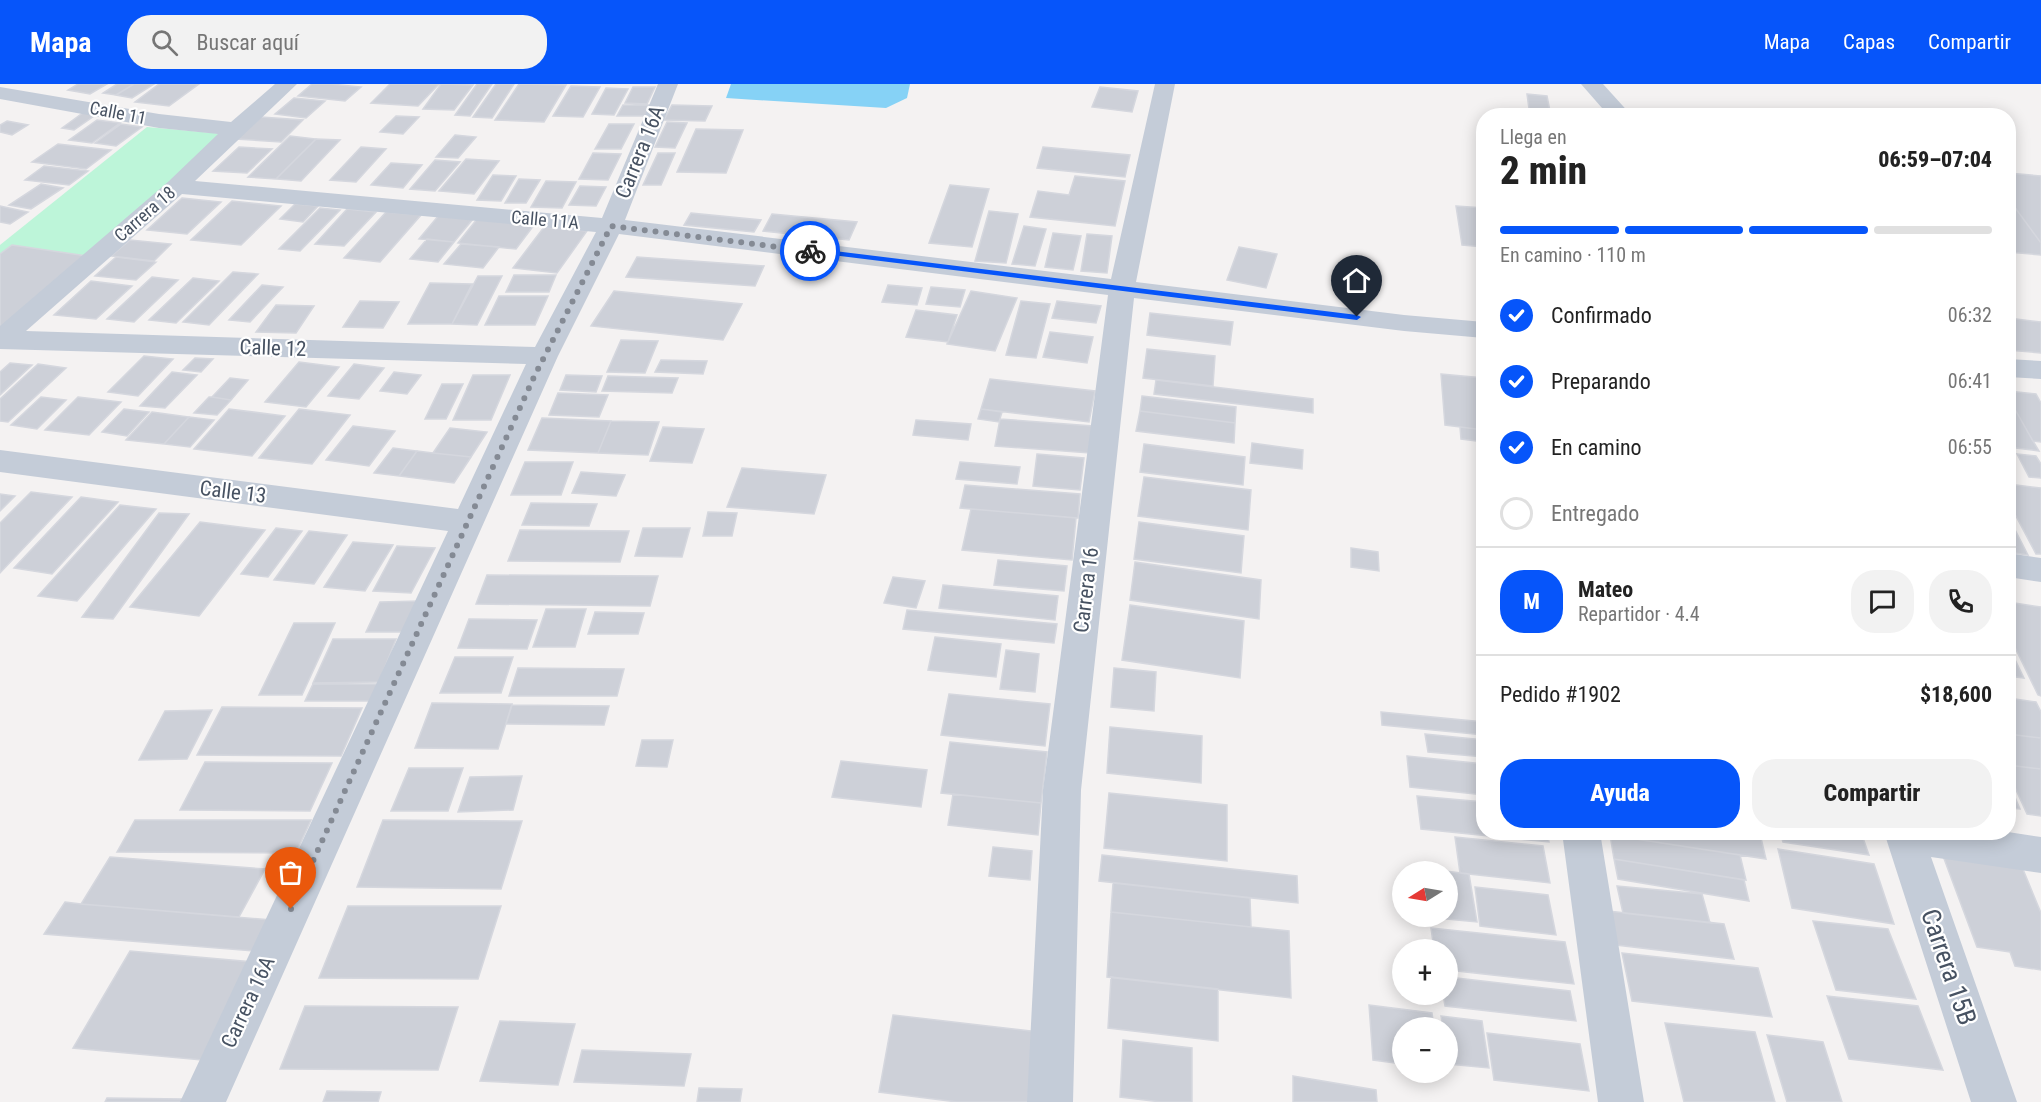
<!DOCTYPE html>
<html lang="es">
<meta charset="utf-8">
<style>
body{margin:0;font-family:"Roboto Condensed",sans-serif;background:#f2f2f2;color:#222;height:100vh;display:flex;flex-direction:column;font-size:22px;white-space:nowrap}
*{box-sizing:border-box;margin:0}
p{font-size:20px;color:#767676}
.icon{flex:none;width:33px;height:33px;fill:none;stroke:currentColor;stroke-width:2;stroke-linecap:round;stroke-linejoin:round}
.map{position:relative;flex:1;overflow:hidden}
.details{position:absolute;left:1476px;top:24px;width:540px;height:732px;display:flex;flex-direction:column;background:#fff;border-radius:24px;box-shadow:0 3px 15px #0003}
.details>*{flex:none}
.needle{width:39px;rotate:259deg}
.fabs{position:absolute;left:1392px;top:777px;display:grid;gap:12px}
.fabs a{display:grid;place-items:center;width:66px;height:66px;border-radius:50%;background:#fff;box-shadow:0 3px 15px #0003;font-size:30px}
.pin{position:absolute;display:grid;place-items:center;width:51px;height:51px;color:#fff;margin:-62px -26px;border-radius:50% 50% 50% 0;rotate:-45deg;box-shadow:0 0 6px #0007}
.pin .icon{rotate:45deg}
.courier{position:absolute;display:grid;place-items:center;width:60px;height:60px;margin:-30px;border:4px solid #0655fa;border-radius:50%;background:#fff;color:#222;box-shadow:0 2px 8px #0007}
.summary em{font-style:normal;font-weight:800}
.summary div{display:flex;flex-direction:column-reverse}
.summary{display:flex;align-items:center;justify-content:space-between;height:102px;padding:0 24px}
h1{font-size:39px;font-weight:800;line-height:45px}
.bar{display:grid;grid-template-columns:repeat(4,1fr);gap:9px 6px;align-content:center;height:72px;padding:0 24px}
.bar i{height:8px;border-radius:4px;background:#e0e0e0}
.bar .active{background:#0655fa}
.bar p{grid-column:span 4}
.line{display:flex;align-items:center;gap:15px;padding:0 24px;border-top:2px solid #e0e0e0}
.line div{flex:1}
.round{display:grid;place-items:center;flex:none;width:63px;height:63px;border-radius:24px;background:#f2f2f2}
ol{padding:0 24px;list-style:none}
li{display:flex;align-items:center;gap:18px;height:66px}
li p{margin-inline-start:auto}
li .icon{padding:6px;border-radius:50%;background:#0655fa;color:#fff;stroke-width:4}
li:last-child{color:#767676}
li i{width:33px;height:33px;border:3px solid #e0e0e0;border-radius:50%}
.button{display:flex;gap:12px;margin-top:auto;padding:12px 24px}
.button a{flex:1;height:69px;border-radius:24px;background:#0655fa;color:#fff;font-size:24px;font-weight:800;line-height:69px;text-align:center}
.button a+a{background:#f2f2f2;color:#222}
header{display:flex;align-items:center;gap:36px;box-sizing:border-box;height:84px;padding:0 30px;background:#0655fa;color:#fff}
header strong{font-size:28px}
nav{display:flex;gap:33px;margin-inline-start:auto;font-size:21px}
.search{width:420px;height:54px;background:#f2f2f2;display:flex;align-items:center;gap:15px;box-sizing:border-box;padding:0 21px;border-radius:24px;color:#767676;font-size:22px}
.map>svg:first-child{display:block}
.green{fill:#bdf5d9}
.water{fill:#86d2f6}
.building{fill:#cdd0d8;stroke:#d5d7de;stroke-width:1.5}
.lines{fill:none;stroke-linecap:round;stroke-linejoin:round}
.minor{fill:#c4ccd8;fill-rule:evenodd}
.route{fill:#0655fa}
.done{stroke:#848a94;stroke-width:6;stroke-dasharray:0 10.8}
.labels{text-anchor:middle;stroke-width:4.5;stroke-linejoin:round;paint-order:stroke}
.far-street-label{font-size:18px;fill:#475262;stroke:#fff}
.street-label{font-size:21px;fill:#475262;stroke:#fff}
.near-street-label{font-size:26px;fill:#475262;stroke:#fff}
</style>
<header>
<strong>Mapa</strong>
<div class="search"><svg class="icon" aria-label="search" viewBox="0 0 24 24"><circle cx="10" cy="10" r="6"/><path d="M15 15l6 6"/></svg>Buscar aquí</div>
<nav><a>Mapa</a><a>Capas</a><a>Compartir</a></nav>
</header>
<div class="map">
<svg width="2041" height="1018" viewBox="0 0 2041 1018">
<rect width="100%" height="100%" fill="#f4f2f2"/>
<!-- green -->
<path class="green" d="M147 43 224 50 0 248V161Z"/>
<!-- water -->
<path class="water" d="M731 0H910L907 14 886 24 726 14Z"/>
<!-- building -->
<path class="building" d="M78 0H107L90 10 68 6Z
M117 0H134L116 11 103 9Z
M134 0H154L132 14 116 11Z
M159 0H199L169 22 135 18Z
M312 0H331L361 3 345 17 298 12Z
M390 0H439L418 22 371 19Z
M441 0 473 1 454 26 423 25Z
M477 0H492L470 32 455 31Z
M496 0H514L492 34 473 33Z
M519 0 566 1 544 38 495 36Z
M571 2 600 3 583 33 553 32Z
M633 3H655L647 20 625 19Z
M1100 3 1138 7 1132 28 1092 23Z
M606 4 628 5 614 31 592 30Z
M1527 10 1547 12 1551 32H1530Z
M294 14 325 17 306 34 275 30Z
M623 21H652L647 32H617Z
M672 21 712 22 705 37 664 36Z
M84 28 97 30 74 46 62 44Z
M396 32 419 33 403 50 380 48Z
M261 33 303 36 281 58 237 55Z
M97 36 120 39 92 59 69 56Z
M7 37 28 41 12 51 0 48V41Z
M667 38 687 39 675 64 655 63Z
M121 40 142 43 116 62 95 59Z
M609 40H634L621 65H595Z
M696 45 743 46 726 89 677 88Z
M455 51 476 53 458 74 436 73Z
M290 52 316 55 276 95 248 93Z
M316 55 340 56 301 97 276 95Z
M58 60 111 66 86 85 32 78Z
M239 63 272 65 247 89 213 87Z
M361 63 386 65 356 98 330 96Z
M1043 63 1130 71 1125 93 1037 84Z
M593 69 621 70 608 96 579 95Z
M658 69H675L661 101H643Z
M466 75 499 77 474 110 439 107Z
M435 76 460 78 435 107 410 105Z
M391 79 422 81 403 104 371 101Z
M44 82 88 87 69 101 25 96Z
M2008 89 2041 92V159L2008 114Z
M493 91 516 92 501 117 477 116Z
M1075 92 1125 97 1115 142 1030 133 1038 107 1069 111Z
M519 95 540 96 526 119H505Z
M546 97 576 98 562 124 531 123Z
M41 100 63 104 31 125 9 121Z
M950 101 989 105 972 163 929 159Z
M580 102 606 103 596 122 569 121Z
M182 114 221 118 187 150 147 146Z
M2008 114 2041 159V171L2008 168Z
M232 117 281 122 241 161 191 156Z
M295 120 318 122 303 138 280 135Z
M0 122 28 128 10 140 0 138Z
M1456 122 1484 124V163L1462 161Z
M320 124 340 126 300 167 279 165Z
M347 125 376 128 344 162 315 160Z
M989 127 1018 130 1006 179 975 177Z
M386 128 421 131 380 178 344 174Z
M691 129 761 136 754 148 684 141Z
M772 130 857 138 849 156 763 147Z
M439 131 473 135 454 158 419 155Z
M477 135 534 141 516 165 458 159Z
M1024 142 1046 145 1035 182 1012 180Z
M544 143 587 147 557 189 513 184Z
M1053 149 1081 152 1073 186 1045 183Z
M1087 150 1112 152 1107 189 1081 187Z
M427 155 454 158 438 178 410 175Z
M130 156 171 160 154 177 111 172Z
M461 160 499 163 483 184 444 180Z
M12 161 87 172 0 246V170Z
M1239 163 1277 170 1266 204 1227 196Z
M116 173 156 178 136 196 95 192Z
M637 173 764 182 755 202 626 193Z
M233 188 258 190 209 241 183 238Z
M514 191H556L549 208H506Z
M478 192H502L477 241 452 240Z
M152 193 178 196 134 238 107 235Z
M193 194 219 197 176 239 149 236Z
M91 197 132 202 96 235 54 231Z
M430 199 472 200 452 240H408Z
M262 201 283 203 250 238 229 236Z
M888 201 922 204 917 221 882 218Z
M931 203 965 206 960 223 926 220Z
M614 207 742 220 723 256 591 242Z
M971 207 1017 214 995 267 947 260Z
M499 212H548L535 241H485Z
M360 217 399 218 383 244 343 243Z
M1021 217 1050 220 1036 274 1006 271Z
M1057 217 1101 222 1096 239 1052 234Z
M276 221 314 222 296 249 256 248Z
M916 226 957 231 948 258 906 253Z
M1150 229 1233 238 1230 261 1147 251Z
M2008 234 2041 238V269L2008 266Z
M1050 248 1093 253 1087 279 1043 273Z
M621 256 658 257 645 289 607 288Z
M1147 265 1215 272 1213 302 1143 294Z
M144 272 173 275 138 312 108 308Z
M195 274 213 275 201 288 183 286Z
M661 276 707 277 703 290 655 288Z
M299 278 339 283 306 323 265 318Z
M10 279 32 281 0 311V288Z
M38 280 66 284 8 338 0 337V315Z
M354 280 384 284 359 315 328 312Z
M172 288 197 291 165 324 140 322Z
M394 288 421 291 407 310 380 307Z
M1441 290 1484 294V346L1445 341Z
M473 291H510L491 336H453Z
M566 291 602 292 596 308 560 306Z
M608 292 678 294 672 309 602 307Z
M230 294 248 296 231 316 212 313Z
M990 295 1095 307 1089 338 981 325Z
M1156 296 1313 315V329L1154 310Z
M442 300H463L446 335H425Z
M2008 307 2036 310 2041 319V358L2033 357 2008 313Z
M558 309 608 311 599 333 549 331Z
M1142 312 1236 323 1235 339 1140 327Z
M41 313 66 316 37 345 11 341Z
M78 313 121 318 89 351 45 346Z
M209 313H212L231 316 217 331 194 329Z
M2008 313 2033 357 2039 367 2008 363Z
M124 325 149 328 127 352 102 348Z
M229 325 285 332 252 372 194 365Z
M299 325 350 331 312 380 259 374Z
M981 325 1002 328 999 338 978 335Z
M1140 327 1235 339 1234 359 1136 347Z
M152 328 189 333 164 360 126 356Z
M189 333 214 336 190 363 164 360Z
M542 334 611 337 598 369 528 366Z
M1000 335 1093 342 1090 369 995 362Z
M916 336 971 340 968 356 913 351Z
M611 337 659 338 648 371 598 369Z
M353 342 395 347 369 382 326 376Z
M663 343 704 345 692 379 650 377Z
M1460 343 1484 346V358L1461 355Z
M450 344 487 348 471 373 433 369Z
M1252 359 1303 366 1302 385 1250 379Z
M1144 360 1245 373 1243 401 1140 388Z
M393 364 417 367 399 392 374 389Z
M417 367 433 369 471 373 454 399 399 392Z
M1037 370 1084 374 1080 406 1033 402Z
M2017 370 2036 372 2041 380V394L2029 393Z
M525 378H573L561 411H511Z
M960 378 1020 383 1017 400 956 395Z
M742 384 826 391 814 430 727 423Z
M581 388 625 391 616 412 572 409Z
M1144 393 1251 406 1248 446 1138 432Z
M2008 400 2041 404V470H2036L2008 417Z
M965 401 1080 410 1078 434 960 424Z
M31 408 72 413 0 489V439Z
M0 410 15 412 0 427Z
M81 413 118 418 52 490 14 484Z
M531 419 597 420 589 442 522 441Z
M120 421 156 425 77 517 38 512Z
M971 425 1076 434 1072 476 962 466Z
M708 428 737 429 732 452H703Z
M159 429 189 430 113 535 82 533Z
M2008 432 2028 471 2008 468Z
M200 438 265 446 199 532 130 523Z
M1139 438 1244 452 1241 489 1134 475Z
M276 444 302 447 268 493 241 490Z
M643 444H690L682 473 635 472Z
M520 446 629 447 620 478 508 477Z
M309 447 347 451 314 500 274 496Z
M353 458 393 461 365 507 324 503Z
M397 462 435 464 411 509 373 507Z
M1351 464 1378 468 1379 487 1351 483Z
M998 476 1067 482 1064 507 994 501Z
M1135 478 1261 496 1259 535 1130 516Z
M487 491 658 492 650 522 476 520Z
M893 493 925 497 916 524 884 519Z
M943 501 1058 512 1055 536 939 524Z
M420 517 406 548H366L380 518Z
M2008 518 2041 523V612L2038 611 2008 549Z
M1130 521 1244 537 1240 594 1122 576Z
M546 525H586L575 563H533Z
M907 526 1057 540 1054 559 903 545Z
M595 528 644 529 638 550H588Z
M469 535 537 536 527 565 458 564Z
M294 539H335L302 611H259Z
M935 553 1001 560 996 593 928 586Z
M333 555H396L379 598 313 599Z
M2008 561 2024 594 2008 592Z
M1006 566 1039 570 1035 608 1000 605Z
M455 573H513L501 609H440Z
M518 584 624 585 617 612H509Z
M1114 584 1156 588 1154 627 1111 623Z
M313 600H386L379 617H305Z
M949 610 1050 620 1045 662 941 651Z
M2008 614 2036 618 2041 628V654L2008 650Z
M432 619 512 620 498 665 415 664Z
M512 621 609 622 604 641 506 640Z
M222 623 362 624 341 672 197 671Z
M212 626 187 675 139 676 165 627Z
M1381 628 1484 638V651L1382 641Z
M1110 643 1202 652 1201 699 1107 689Z
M1425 650 1484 656V673L1428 668Z
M2008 650 2041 654V685L2008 681Z
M642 656H673L667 683 636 682Z
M950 658 1047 668 1041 719 941 709Z
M1407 672 1484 680V711L1410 703Z
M841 677 927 686 921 723 832 713Z
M205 678 332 679 310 727 180 726Z
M2008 681 2041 685V732L2027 730 2008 688Z
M409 684H463L448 727H391Z
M522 692 513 726 458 728 470 693Z
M2008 697 2020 725 2008 724Z
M1109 709 1227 721V777L1104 764Z
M953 710 1041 719 1038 751 948 741Z
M1417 712 1484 718V748H1547L1549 758 1421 745Z
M135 736H311L296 769 117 768Z
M383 736 522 737 501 805 357 803Z
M1610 748H1726L1761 754 1766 775 1610 751Z
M1780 748H1861L1869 771 1783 758Z
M1610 751 1740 771 1746 796 1614 775Z
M1455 753 1543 762 1550 799 1460 789Z
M993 763 1032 767 1030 796 989 792Z
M1778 765 1874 780 1894 840 1792 824Z
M1102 771 1297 792 1298 819 1099 797Z
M1943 772 2022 783 2041 829V886L2015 882 2010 868 1977 863Z
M110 773 265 785 239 833 81 820Z
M1614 775 1744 796 1749 817 1618 795Z
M1420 784 1469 790 1477 838 1425 833 1448 832V788H1420Z
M1113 799 1250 814 1251 843 1111 828Z
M1617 802 1702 810 1710 839 1623 829Z
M1475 803 1548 811 1556 851 1480 842Z
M65 818 81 820 271 836 254 867 44 850Z
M348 822H501L478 895 319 894Z
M1608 827 1724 840 1734 875 1616 861Z
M1111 828 1289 847 1291 914 1107 893Z
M1813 837 1888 845 1916 915 1836 906Z
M1431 844 1565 858 1574 900 1448 886V866H1434Z
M130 867 253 878 202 976 73 964Z
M1622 869 1758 884 1772 933 1632 917Z
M1111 893 1218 905V957L1108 944Z
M1448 893 1570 907 1576 937 1445 922 1443 910H1448Z
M1827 912 1918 922 1943 986 1849 975Z
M1369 921 1432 929 1434 944H1402V980L1373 976Z
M305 922 458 923 438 986 280 985Z
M893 931 1039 948 1032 1018H957L879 1008Z
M1441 932 1482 937 1489 984 1448 980V944H1443Z
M500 937 575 940 558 1001 480 997Z
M1665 939 1755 948 1775 1018H1684Z
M1487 949 1580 960 1589 1007 1494 996Z
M1767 951 1823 958 1842 1018H1787Z
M1123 956 1192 964V1018H1161L1120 1013Z
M582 966 691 970 684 1002 574 998Z
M1293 992 1376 1006 1377 1018H1293Z
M699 1004 742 1005 740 1018H697Z
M327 1007 381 1008 378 1018H323Z
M107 1014 184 1015 183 1018H105Z"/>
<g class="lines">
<!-- minor -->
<path class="minor" d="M275 0H297L195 97 602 134 658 0H678L625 136 1111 195 1155 0H1175L1136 198 1404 231 1484 238V254L1404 247 1134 214 1081 706 1073 1018H1027L1043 706 1108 211 619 150 558 272 226 1018H180L448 447 0 388V366L458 425 526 280 0 265V242L169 97 218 50 159 44 0 15V3L159 30 231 38ZM182 110 596 148 535 263 26 247Z
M1581 0H1603L1632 32H1609Z
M2008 275 2041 277V295L2008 293Z
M2008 469 2041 474V498L2008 493Z
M1562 748H1600L1644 1018H1598Z
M1884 748H2008L2041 753V789L1931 773 2017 1018H1971Z"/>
</g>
<!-- route -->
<path class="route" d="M810 164 1357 231 1361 233 1357 236 808 168Z"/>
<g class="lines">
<!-- done -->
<path class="done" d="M291 825 534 293 611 142 810 167"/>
</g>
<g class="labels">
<!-- far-street labels -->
<g class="far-street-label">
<text transform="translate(118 29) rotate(11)" y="6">Calle 11</text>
<text transform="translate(145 130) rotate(-41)" y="6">Carrera 18</text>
<text transform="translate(545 136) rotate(5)" y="6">Calle 11A</text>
</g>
<!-- street labels -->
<g class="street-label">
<text transform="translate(640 68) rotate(-68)" y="7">Carrera 16A</text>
<text transform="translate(273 264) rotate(2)" y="7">Calle 12</text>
<text transform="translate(233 408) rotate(7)" y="7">Calle 13</text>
<text transform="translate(1086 506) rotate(-83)" y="7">Carrera 16</text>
<text transform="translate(248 918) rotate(-65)" y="7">Carrera 16A</text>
</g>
<!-- near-street labels -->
<g class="near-street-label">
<text transform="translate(1949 883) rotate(71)" y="9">Carrera 15B</text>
</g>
</g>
</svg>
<div class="fabs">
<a><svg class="needle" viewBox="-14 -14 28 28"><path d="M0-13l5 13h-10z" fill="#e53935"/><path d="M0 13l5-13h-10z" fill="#767676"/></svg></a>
<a>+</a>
<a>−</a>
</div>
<div class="pin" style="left:291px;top:825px;background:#ea580c"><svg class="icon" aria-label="bag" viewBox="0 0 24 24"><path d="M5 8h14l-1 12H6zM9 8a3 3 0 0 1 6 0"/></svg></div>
<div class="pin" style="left:1357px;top:233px;background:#1f2937"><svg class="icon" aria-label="home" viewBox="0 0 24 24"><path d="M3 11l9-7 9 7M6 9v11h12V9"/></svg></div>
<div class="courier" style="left:810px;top:167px"><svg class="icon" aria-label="bike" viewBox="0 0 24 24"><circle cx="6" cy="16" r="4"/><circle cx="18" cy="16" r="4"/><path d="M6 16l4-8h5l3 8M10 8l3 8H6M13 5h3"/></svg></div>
<section class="details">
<div class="summary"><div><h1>2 min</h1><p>Llega en</p></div><em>06:59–07:04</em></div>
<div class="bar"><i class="active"></i><i class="active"></i><i class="active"></i><i></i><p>En camino · 110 m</p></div>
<ol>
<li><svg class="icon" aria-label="check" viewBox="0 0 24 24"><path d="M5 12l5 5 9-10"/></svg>Confirmado<p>06:32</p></li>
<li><svg class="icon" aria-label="check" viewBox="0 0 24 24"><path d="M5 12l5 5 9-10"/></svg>Preparando<p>06:41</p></li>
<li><svg class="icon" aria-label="check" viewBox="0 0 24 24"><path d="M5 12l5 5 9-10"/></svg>En camino<p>06:55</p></li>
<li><i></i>Entregado</li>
</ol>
<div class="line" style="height:108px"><b class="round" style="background:#0655fa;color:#fff">M</b><div><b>Mateo</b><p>Repartidor · 4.4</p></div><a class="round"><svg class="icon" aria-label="chat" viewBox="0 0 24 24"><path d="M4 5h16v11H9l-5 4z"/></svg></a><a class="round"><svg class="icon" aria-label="phone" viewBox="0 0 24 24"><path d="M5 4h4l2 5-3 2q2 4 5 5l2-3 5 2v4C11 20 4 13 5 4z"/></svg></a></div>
<div class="line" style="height:78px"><div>Pedido #1902</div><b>$18,600</b></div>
<div class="button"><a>Ayuda</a><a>Compartir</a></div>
</section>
</div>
